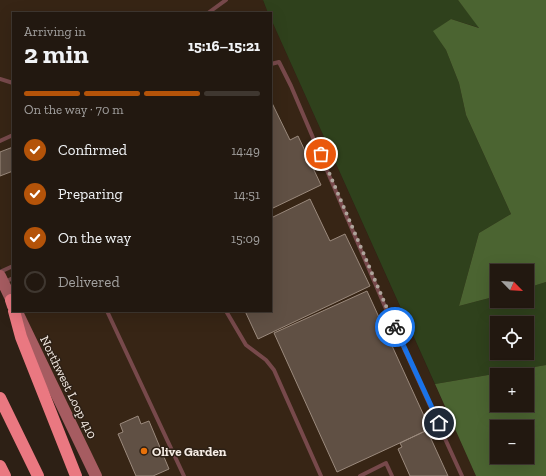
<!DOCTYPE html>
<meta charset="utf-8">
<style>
body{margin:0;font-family:"Zilla Slab",serif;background:#2a2119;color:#f1f3f6;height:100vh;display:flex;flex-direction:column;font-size:15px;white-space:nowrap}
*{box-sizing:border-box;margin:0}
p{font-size:13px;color:#a2a09f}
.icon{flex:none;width:22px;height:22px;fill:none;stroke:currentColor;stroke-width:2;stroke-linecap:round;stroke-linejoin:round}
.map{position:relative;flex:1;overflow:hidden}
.panel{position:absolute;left:12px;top:12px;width:260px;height:300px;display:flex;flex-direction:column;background:#221810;border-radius:0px;box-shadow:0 4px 16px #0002,0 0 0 1px #3f3730}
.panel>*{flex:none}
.needle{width:26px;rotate:114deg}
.fabs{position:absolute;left:490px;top:264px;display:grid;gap:8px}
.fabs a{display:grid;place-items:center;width:44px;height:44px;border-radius:0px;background:#221810;box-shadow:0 4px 16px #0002,0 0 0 1px #3f3730;font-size:20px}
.pin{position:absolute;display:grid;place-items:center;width:34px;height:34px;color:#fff;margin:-17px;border:2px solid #fff;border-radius:50%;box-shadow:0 1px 4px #0007}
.courier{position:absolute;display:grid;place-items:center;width:40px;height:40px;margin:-20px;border:3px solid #1a73e8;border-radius:50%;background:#fff;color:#222;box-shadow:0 1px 5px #0007}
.headline em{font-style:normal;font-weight:700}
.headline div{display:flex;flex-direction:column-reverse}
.headline{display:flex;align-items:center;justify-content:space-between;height:68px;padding:0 12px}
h1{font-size:26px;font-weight:700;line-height:30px}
.bar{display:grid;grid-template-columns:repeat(4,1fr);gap:6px 4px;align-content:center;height:48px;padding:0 12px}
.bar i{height:5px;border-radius:3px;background:#3f3730}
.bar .active{background:#b45309}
.bar p{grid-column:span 4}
ol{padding:0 12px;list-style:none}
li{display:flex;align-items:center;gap:12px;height:44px}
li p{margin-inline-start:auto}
li .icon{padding:4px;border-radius:50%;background:#b45309;color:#fff;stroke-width:4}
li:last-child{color:#a2a09f}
li i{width:22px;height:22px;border:2px solid #3f3730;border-radius:50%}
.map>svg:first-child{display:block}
.built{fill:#372515}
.green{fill:#2f411c;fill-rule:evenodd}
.forest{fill:#4b6431;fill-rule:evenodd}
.building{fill:#605044;stroke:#9b8a7d}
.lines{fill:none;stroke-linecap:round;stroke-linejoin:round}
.service{stroke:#77494b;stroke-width:4}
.secondary{stroke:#a65c61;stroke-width:12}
.motorway{stroke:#ea7881;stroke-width:12}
.done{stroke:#afa59c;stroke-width:4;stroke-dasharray:0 7.2}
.route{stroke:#1a73e8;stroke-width:5}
.food-dot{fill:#e8710a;stroke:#2d2015;stroke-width:1.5}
.labels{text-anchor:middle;stroke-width:3;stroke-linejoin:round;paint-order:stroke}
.street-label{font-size:13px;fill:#f5ece4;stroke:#2d2015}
.poi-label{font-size:13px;font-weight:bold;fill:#f5ece4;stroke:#2d2015;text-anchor:start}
</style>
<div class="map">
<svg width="546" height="476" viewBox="0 0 546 476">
<rect width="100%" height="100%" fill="#2d2015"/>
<!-- built -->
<path class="built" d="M0 0H263L268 13H13V293L0 266Z
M271 19 476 476H101L22 311H271Z"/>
<!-- green -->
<path class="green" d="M263 0H458L480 28 451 19 434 31 446 50 459 83 466 115 511 214 479 233 459 306 497 296V301H527V288L546 282V365L435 384 271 19V13H268ZM497 323H527V353H497Z"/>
<!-- forest -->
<path class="forest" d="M458 0H546V282L527 288V271H497V296L459 306 479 233 511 214 466 115 459 83 446 50 433 31 451 19 479 28Z
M546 365V476H476L435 384ZM497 375H527V405H497ZM497 427H527V457H497Z"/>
<!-- building -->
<path class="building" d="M271 101 290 140 298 136 321 185 271 209Z
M13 147V171L0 176V152Z
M310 199 330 241 345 234 370 286 258 339 245 311H271V218Z
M367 291 430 429 337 472 274 333Z
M138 416 141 424 149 421 169 469 153 476H136L118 434 123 432 120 424Z
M427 430 448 476H410L398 449 402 447 400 443Z"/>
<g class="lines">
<!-- service -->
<path class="service" d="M208 13 226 0
M271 64 279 62 291 86 386 309 462 476
M0 79 13 83
M0 141 13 135
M0 272 13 266
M5 282 13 278
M107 311 184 476
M226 311 246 345 266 360 274 370 321 476
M360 476 386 463 392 476"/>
<!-- secondary -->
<path class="secondary" d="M0 276 13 303
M17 312 96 476"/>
<!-- motorway -->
<path class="motorway" d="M11 300 13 306
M14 311 21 337 76 476
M0 398 38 476
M0 466 5 476"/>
</g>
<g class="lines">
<!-- done -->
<path class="done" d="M321 154 395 327"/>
<!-- route -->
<path class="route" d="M395 327 439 423"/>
</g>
<!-- markers -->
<circle class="food-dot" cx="144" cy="451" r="4"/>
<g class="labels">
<!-- street labels -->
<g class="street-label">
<text transform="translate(69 387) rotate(64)" y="5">Northwest Loop 410</text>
</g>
<!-- poi labels -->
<g class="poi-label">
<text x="152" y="456">Olive Garden</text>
</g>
</g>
</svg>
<div class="fabs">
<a><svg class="needle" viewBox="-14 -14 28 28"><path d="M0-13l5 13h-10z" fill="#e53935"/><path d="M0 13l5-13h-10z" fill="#a2a09f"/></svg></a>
<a><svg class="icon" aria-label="locate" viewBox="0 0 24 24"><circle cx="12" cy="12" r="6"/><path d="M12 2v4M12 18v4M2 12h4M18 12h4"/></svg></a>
<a>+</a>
<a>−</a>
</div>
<div class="pin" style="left:321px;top:154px;background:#ea580c"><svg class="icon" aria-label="bag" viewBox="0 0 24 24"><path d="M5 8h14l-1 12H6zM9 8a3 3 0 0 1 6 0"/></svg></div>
<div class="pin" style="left:439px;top:423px;background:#1f2937"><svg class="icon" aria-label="home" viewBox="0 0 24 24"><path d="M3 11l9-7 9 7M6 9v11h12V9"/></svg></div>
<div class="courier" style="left:395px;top:327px"><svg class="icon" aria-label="bike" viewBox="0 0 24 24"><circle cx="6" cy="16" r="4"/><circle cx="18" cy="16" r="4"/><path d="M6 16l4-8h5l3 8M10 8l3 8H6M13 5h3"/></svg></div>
<section class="panel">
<div class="headline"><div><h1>2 min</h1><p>Arriving in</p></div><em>15:16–15:21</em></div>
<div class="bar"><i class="active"></i><i class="active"></i><i class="active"></i><i></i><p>On the way · 70 m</p></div>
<ol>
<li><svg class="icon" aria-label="check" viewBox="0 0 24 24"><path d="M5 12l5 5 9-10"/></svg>Confirmed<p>14:49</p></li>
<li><svg class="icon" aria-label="check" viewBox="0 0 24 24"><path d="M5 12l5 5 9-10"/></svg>Preparing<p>14:51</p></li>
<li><svg class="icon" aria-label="check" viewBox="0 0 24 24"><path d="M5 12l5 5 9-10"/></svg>On the way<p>15:09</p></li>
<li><i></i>Delivered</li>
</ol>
</section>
</div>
